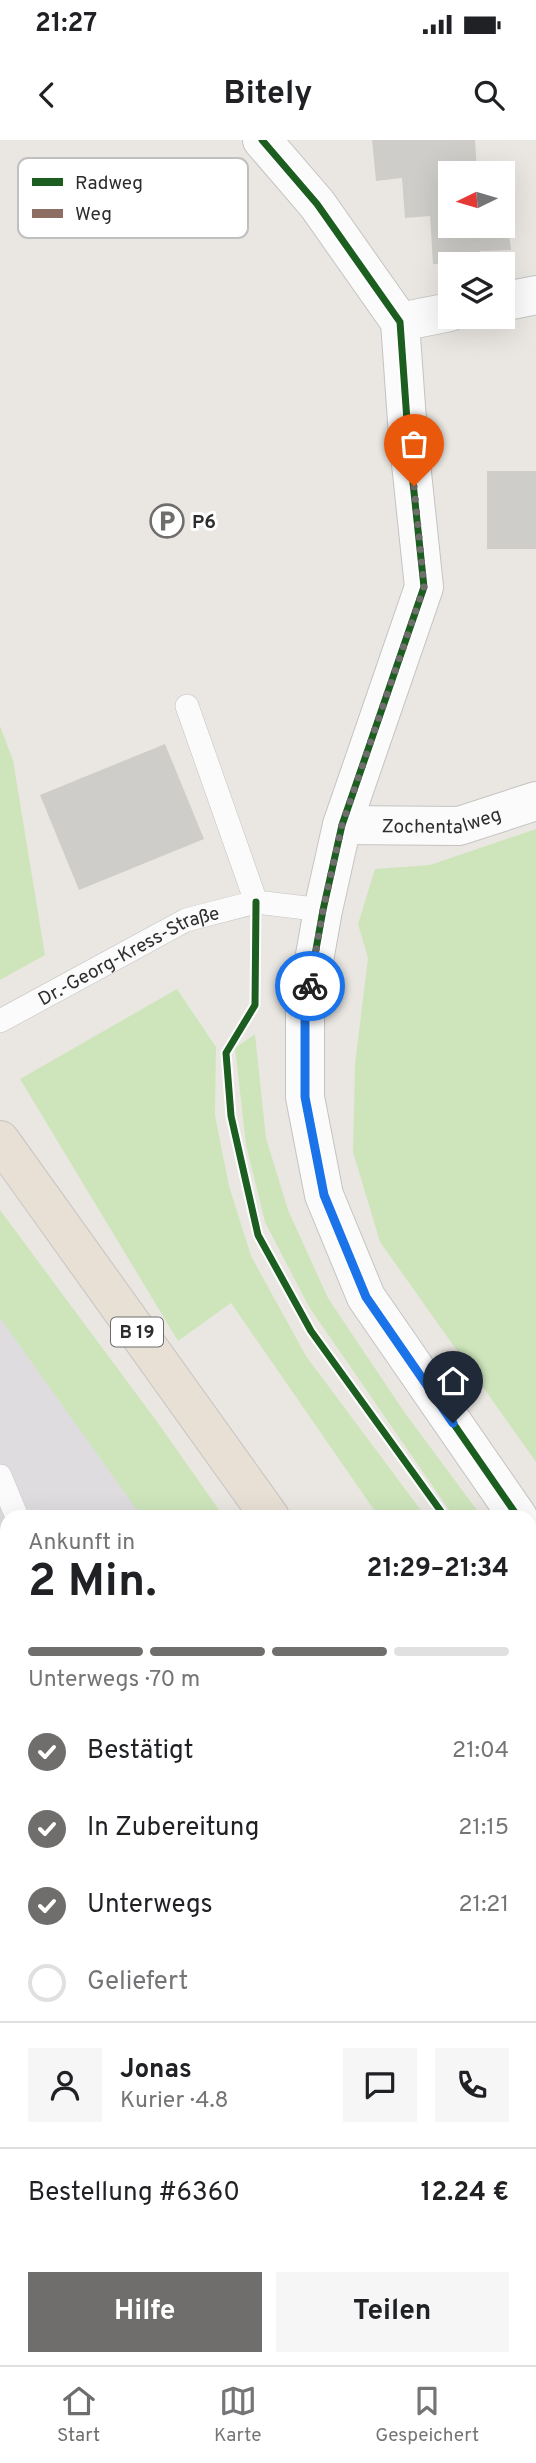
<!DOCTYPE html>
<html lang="de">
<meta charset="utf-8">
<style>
body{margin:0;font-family:Overpass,sans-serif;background:#f6f6f6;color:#202124;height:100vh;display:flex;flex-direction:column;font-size:26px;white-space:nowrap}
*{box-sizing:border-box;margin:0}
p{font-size:23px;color:#757577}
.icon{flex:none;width:38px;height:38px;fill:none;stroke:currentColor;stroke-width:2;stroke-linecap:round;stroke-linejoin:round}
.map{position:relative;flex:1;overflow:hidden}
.side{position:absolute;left:0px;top:1370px;width:537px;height:856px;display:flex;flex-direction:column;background:#fff;border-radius:21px 21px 0 0;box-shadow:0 7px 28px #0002}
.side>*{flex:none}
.needle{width:46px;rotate:265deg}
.fabs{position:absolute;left:438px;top:21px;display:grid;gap:14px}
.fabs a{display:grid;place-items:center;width:77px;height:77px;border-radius:0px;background:#fff;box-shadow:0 7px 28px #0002;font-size:35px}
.pin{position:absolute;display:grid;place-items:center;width:60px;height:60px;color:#fff;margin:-72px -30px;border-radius:50% 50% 50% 0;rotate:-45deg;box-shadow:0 0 7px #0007}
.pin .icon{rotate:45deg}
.courier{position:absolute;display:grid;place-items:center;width:70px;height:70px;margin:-35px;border:5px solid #1a73e8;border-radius:50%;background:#fff;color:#222;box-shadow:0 2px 9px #0007}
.summary em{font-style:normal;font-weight:700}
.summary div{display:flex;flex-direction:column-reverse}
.summary{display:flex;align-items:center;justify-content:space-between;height:119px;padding:0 28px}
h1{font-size:46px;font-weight:700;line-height:52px}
.bar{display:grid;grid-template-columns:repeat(4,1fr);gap:10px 7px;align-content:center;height:84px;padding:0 28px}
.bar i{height:9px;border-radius:5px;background:#e0e0e0}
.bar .current{background:#6f6e6c}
.bar p{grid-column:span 4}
.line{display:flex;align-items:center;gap:18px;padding:0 28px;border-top:2px solid #e0e0e0}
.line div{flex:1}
.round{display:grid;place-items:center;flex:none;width:74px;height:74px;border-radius:0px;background:#f6f6f6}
ol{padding:0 28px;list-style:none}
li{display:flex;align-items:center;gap:21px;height:77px}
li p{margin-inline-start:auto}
li .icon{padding:7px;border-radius:50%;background:#6f6e6c;color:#fff;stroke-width:4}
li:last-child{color:#757577}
li i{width:38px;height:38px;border:4px solid #e0e0e0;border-radius:50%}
.cta{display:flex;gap:14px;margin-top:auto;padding:14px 28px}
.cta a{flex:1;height:80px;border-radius:0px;background:#6f6e6c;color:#fff;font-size:28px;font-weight:700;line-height:80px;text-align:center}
.cta a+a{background:#f6f6f6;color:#202124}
.status{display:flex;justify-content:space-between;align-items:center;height:49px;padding:0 35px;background:#fff;direction:ltr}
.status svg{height:19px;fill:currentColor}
header{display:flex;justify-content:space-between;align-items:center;height:91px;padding:0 28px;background:#fff;font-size:32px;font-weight:700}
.tab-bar{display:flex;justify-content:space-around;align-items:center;height:98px;border-top:2px solid #e0e0e0;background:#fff;font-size:19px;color:#757577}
.tab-bar a{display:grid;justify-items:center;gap:4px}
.tab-bar .current{color:#6f6e6c}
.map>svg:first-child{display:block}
.industrial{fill:#dedcde}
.green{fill:#cee5bc}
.building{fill:#cfcdc9}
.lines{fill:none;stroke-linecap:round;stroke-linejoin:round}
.service-casing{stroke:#c4c3c3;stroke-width:24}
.minor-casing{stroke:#c4c3c3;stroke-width:40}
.trunk-casing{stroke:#c6c4c3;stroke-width:40}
.service{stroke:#fcfbfb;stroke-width:23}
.minor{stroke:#fcfbfb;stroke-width:38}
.trunk{stroke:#e8e0d4;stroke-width:38}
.quiet{stroke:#8d6e63;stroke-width:5;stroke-dasharray:10 5;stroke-linecap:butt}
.cycleway-casing{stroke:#fff;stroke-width:11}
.cycleway{stroke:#1b5e20;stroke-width:7}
.done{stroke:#6f6e6c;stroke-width:7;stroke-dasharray:0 12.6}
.route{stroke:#1a73e8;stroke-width:9}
.labels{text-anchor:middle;stroke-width:6;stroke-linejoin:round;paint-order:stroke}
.shield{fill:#fff;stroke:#6c6c6c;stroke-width:2}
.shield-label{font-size:18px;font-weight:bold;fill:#2d2d2d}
.poi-label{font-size:19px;font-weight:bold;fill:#2d2d2d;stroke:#fff;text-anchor:start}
.street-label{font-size:19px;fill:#2d2d2d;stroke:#fff}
.key{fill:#fff;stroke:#c0c0c0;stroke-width:2}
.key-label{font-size:19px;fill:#2d2d2d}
</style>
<div class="status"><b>21:27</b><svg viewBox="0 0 49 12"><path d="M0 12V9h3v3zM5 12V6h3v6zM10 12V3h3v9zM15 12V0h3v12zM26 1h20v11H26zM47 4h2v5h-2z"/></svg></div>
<header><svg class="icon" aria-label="back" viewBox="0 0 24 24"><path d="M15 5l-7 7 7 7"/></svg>Bitely<svg class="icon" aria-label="search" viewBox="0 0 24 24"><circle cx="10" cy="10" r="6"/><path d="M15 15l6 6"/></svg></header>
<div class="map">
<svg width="536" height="2225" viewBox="0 0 536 2225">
<rect width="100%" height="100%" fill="#eae7e2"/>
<!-- industrial -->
<path class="industrial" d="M0 1158 161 1377H7V2219H272L276 2225H0Z
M536 2068V2225H279L289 2219H530V2071Z"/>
<!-- green -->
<path class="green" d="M0 586 13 620 45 815 0 840Z
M536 689V1322L380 1102 353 1012 355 924 368 818 358 784 375 729 430 725Z
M177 849 216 907 215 975 229 1046 251 1116 306 1216 426 1377H379L231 1163 178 1201 20 939Z
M255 894 266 998 288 1070 328 1158 405 1273 482 1377H454L309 1167 265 1082 246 1005 235 908Z
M0 1070 158 1283 224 1377H142L0 1178Z
M530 1442 536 1451V1489L530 1481Z
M530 1517 536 1525V1564L530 1555Z
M530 1830 536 1945 530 1936Z"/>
<!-- building -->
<path class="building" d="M372 0H475L477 33H450V86H502V69L506 68 511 110 480 111 481 124H433L430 76 405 78 402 38 376 41Z
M487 331H536V409H487Z
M165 604 204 699 79 750 40 655Z"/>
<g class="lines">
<defs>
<g id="service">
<path d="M187 566 256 762 323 770"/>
<path id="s1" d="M0 881 186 780 256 762"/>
<path d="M0 1336 17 1377"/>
<path d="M0 1422 7 1417"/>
<path d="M0 1765 7 1760"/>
</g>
<g id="minor">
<path d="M262 0 317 64 400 182 408 295 424 447 342 685 323 770 305 871V957L324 1055 366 1157 518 1377"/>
<path d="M502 162 536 155"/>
<path d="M400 182 450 172"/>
<path id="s2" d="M342 685 459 686 536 661"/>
<path d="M257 2225 267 2219"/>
</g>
<path id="trunk" d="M0 1000 270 1377
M530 1741 536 1749"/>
</defs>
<!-- service casing -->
<use href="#service" class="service-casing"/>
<!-- minor casing -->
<use href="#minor" class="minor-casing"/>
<!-- trunk casing -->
<use href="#trunk" class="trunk-casing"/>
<!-- service -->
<use href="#service" class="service"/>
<!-- minor -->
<use href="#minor" class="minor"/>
<!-- trunk -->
<use href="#trunk" class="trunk"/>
<!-- quiet -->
<path class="quiet" d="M530 1497 536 1505
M530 1573 536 1583
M530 2044 536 2040"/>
<defs>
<path id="cycleway" d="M262 0 317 64 400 182 408 295 424 447 342 685 323 770 305 871V957L324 1055 366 1157 518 1377
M256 762 255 865 226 913 231 976 258 1095 311 1191 445 1377"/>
</defs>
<!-- cycleway casing -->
<use href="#cycleway" class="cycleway-casing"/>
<!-- cycleway -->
<use href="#cycleway" class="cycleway"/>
</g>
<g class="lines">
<!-- done -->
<path class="done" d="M310 846 323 770 342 685 424 447 414 346"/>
<!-- route -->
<path class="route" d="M310 846 305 870V957L324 1055 366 1157 453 1283"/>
</g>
<!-- icons -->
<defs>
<symbol id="parking-ring" viewBox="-11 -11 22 22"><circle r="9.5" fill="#fff" stroke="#6f6e6c" stroke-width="1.5"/><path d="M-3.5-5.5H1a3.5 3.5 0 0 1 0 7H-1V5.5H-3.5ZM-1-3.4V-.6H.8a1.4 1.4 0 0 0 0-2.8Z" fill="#6f6e6c"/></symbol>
</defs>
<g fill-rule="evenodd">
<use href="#parking-ring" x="148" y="362" width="38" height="38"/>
</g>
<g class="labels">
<!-- shield labels -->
<rect class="shield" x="111" y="1177.5" width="52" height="29" rx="5"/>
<g class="shield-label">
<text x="137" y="1198">B 19</text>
</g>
<!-- poi labels -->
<g class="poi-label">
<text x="192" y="388">P6</text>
</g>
<!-- street labels -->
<g class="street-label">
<text dy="7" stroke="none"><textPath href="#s2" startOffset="100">Zochentalweg</textPath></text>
<text dy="7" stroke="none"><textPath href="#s1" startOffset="145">Dr.-Georg-Kress-Straße</textPath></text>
</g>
</g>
<!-- legend -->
<rect x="18" y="18" width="230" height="80" rx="10" class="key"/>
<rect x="32" y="38" width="31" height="8" fill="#1b5e20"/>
<rect x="32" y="69" width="31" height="9" fill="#8d6e63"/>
<g class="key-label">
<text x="75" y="49">Radweg</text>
<text x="75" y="80">Weg</text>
</g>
</svg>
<div class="fabs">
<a><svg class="needle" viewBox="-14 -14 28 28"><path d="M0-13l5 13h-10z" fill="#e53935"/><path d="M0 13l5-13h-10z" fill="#757577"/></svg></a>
<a><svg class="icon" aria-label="layers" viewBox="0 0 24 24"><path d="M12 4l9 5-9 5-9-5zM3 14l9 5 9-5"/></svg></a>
</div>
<div class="pin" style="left:414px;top:346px;background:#ea580c"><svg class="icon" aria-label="bag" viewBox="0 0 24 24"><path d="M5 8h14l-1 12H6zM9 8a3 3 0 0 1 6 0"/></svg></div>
<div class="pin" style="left:453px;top:1283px;background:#1f2937"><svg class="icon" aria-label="home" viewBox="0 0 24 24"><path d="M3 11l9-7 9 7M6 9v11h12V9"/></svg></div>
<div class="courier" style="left:310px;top:846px"><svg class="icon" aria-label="bike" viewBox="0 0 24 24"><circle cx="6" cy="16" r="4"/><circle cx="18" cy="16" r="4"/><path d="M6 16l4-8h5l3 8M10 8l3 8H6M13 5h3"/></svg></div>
<section class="side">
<div class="summary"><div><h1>2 Min.</h1><p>Ankunft in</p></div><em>21:29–21:34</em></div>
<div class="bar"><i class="current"></i><i class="current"></i><i class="current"></i><i></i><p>Unterwegs · 70 m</p></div>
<ol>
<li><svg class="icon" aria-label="check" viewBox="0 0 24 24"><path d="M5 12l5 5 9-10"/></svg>Bestätigt<p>21:04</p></li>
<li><svg class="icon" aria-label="check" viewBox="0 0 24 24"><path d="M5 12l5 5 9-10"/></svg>In Zubereitung<p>21:15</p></li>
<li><svg class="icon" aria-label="check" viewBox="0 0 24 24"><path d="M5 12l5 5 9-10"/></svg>Unterwegs<p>21:21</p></li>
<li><i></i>Geliefert</li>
</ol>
<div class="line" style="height:126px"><a class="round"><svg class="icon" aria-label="person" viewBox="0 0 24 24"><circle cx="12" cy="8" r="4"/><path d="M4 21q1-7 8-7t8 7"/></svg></a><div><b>Jonas</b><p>Kurier · 4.8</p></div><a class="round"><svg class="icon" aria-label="chat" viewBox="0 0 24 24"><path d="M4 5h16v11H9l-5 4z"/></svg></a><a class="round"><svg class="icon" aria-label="phone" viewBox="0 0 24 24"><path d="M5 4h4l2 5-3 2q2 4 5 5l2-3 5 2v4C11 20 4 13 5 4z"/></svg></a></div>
<div class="line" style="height:91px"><div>Bestellung #6360</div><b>12.24 €</b></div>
<div class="cta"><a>Hilfe</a><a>Teilen</a></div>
</section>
</div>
<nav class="tab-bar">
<a class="current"><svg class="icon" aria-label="home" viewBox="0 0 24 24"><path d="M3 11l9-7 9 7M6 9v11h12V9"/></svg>Start</a>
<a><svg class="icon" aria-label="map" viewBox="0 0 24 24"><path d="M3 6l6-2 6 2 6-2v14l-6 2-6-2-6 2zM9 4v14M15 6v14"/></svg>Karte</a>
<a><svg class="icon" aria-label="saved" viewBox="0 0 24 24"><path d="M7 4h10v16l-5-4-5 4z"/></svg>Gespeichert</a>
</nav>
